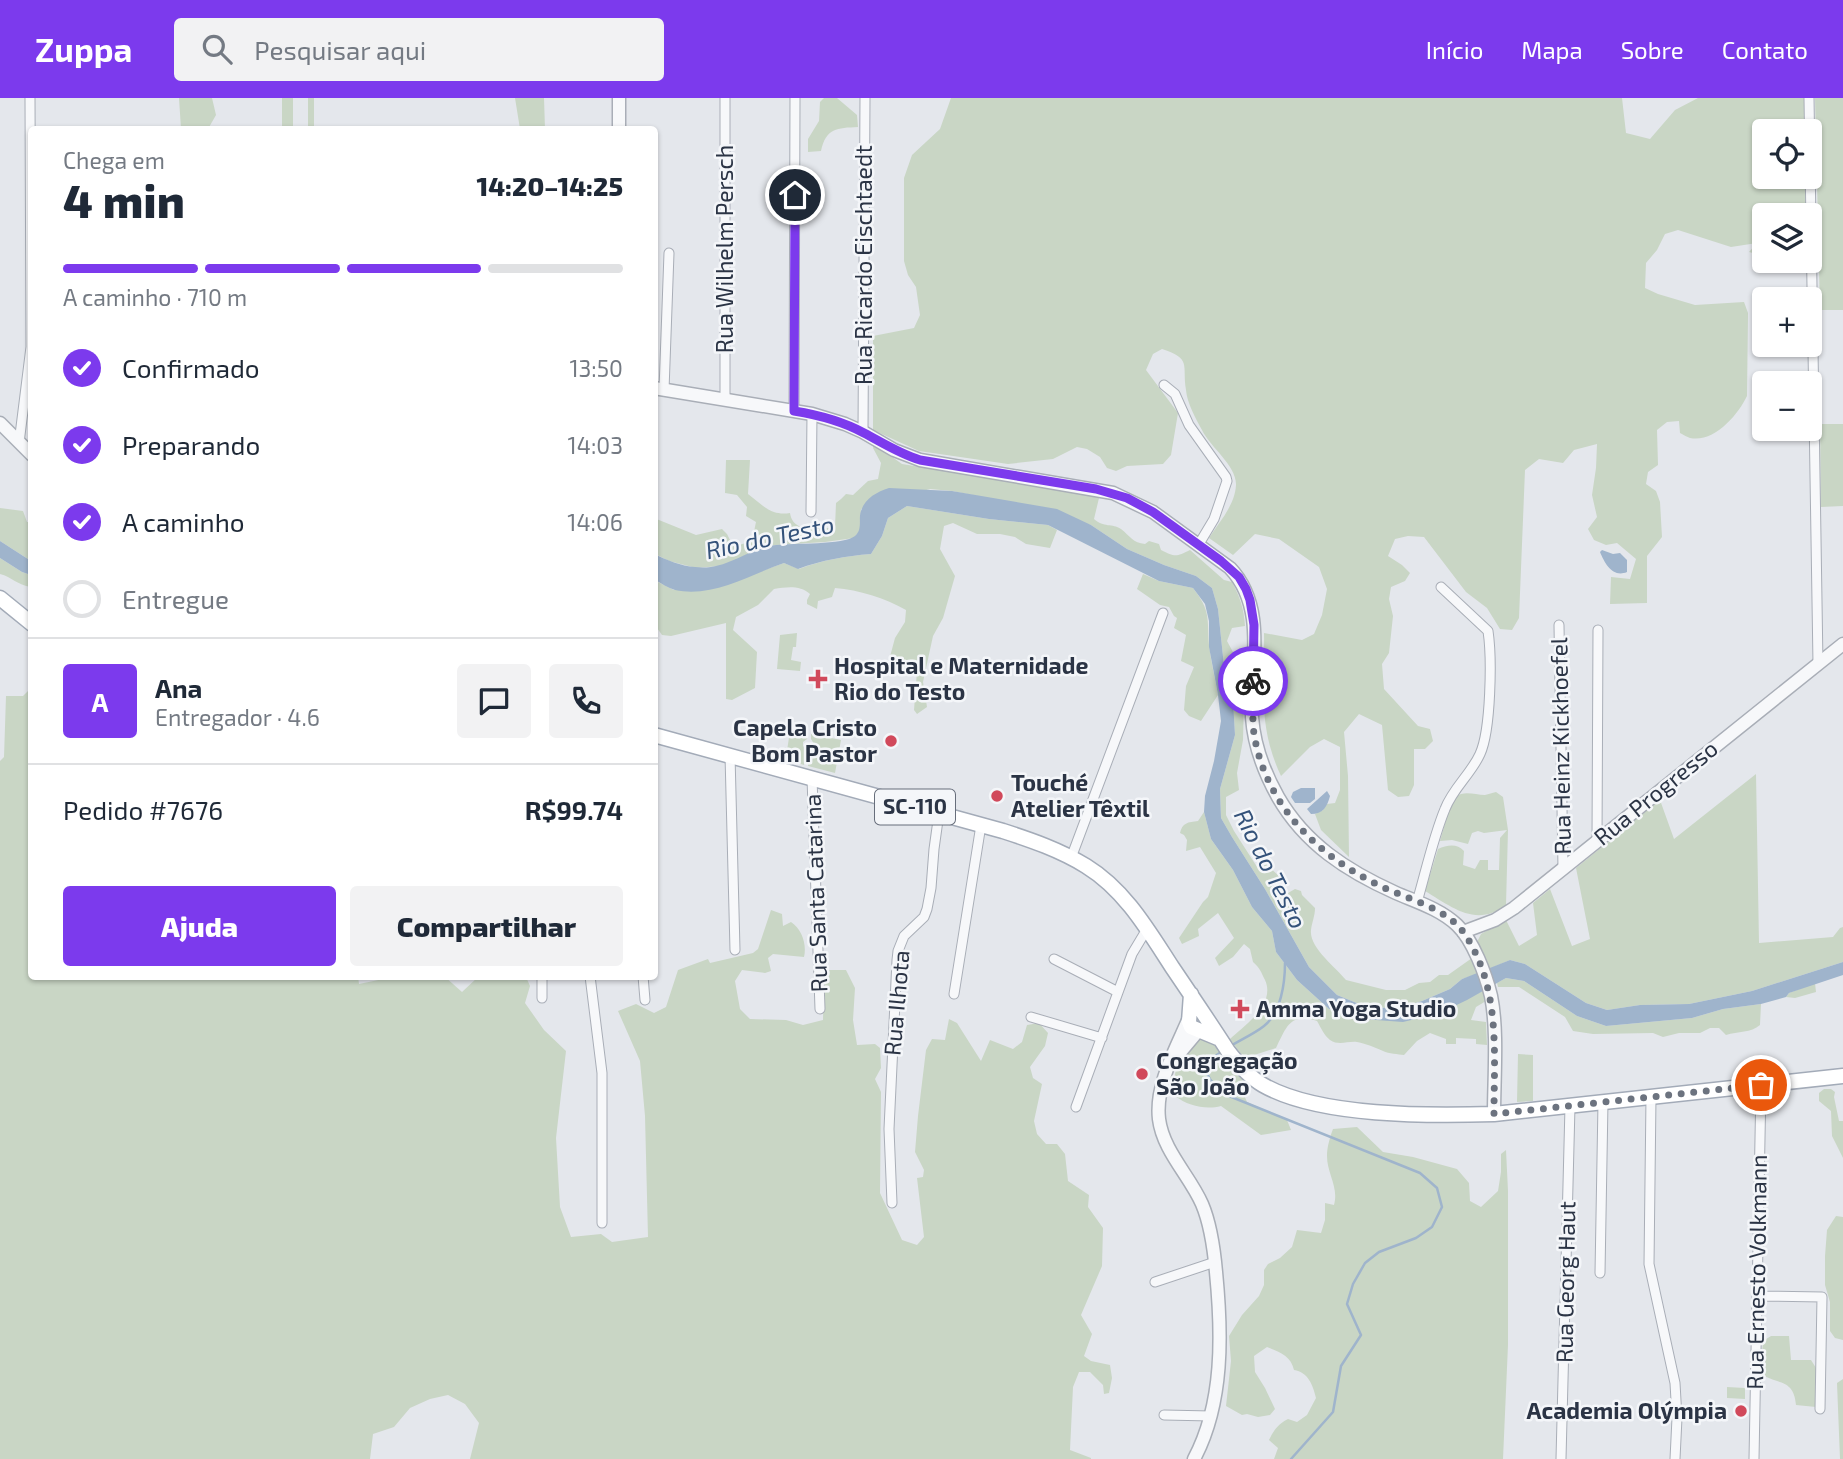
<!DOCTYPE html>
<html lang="pt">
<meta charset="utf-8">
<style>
body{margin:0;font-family:"Exo 2",sans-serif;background:#f2f2f3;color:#1f2937;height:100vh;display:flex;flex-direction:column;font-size:26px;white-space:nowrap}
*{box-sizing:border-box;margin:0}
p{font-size:23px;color:#747a83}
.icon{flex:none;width:38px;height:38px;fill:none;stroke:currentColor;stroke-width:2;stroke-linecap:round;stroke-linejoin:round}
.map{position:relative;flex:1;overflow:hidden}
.details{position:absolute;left:28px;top:28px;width:630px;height:854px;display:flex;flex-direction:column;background:#fff;border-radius:7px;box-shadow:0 2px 5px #0004}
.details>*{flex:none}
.buttons{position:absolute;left:1752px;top:21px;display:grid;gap:14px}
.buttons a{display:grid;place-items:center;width:70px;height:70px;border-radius:7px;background:#fff;box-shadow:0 2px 5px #0004;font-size:35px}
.pin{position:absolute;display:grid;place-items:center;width:60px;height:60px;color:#fff;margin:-30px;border:4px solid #fff;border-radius:50%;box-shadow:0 2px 7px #0007}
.courier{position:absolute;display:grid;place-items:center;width:70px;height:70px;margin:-35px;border:5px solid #7c3aed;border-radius:50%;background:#fff;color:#222;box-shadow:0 2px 9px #0007}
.headline em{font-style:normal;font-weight:800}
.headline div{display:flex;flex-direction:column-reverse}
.headline{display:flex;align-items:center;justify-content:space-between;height:119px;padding:0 35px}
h1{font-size:46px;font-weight:800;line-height:52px}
.bar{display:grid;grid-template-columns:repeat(4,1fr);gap:10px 7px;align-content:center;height:84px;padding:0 35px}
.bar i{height:9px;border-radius:5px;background:#e0e1e3}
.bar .on{background:#7c3aed}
.bar p{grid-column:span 4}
.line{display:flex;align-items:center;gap:18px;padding:0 35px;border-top:2px solid #e0e1e3}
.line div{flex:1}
.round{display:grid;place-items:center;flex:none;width:74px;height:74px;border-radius:7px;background:#f2f2f3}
ol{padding:0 35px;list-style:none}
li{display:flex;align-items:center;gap:21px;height:77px}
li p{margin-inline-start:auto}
li .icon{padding:7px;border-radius:50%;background:#7c3aed;color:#fff;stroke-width:4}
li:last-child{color:#747a83}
li i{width:38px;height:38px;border:4px solid #e0e1e3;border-radius:50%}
.button{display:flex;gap:14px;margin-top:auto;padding:14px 35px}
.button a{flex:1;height:80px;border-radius:7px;background:#7c3aed;color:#fff;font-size:28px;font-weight:800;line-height:80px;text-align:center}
.button a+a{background:#f2f2f3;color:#1f2937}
header{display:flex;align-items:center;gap:42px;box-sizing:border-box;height:98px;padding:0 35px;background:#7c3aed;color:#fff}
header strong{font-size:33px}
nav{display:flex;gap:38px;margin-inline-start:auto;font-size:24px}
.search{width:490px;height:63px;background:#f2f2f3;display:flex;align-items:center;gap:18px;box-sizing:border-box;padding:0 24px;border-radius:7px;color:#747a83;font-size:26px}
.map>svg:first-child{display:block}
.green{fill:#c9d6c5}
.water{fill:#9fb4cc}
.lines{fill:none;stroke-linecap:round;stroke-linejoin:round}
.stream{stroke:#9fb4cc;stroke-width:2.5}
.minor-casing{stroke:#a9aeb7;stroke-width:11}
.tertiary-casing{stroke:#a9aeb7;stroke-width:15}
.primary-casing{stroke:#a3abb8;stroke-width:17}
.minor{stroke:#f7f8fa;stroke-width:9}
.tertiary{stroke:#f7f8fa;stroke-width:12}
.primary{stroke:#fff;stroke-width:14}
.done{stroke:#6c737f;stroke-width:7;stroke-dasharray:0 12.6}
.route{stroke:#7c3aed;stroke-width:9}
.poi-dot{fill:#d1495b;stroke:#f4f6f9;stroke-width:2.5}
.labels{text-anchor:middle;stroke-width:5;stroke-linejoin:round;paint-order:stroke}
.shield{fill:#f4f6f9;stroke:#676e7b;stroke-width:2}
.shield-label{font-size:21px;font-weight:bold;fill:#2b3445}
.street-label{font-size:23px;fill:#2b3445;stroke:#f4f6f9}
.poi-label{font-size:23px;font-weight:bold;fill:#2b3445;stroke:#f4f6f9;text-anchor:start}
.water-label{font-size:24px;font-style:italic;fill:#34527a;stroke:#f4f6f9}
</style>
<header>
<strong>Zuppa</strong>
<div class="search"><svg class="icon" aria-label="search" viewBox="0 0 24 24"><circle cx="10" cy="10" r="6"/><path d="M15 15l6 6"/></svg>Pesquisar aqui</div>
<nav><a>Início</a><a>Mapa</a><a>Sobre</a><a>Contato</a></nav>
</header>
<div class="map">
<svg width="1843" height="1361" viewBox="0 0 1843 1361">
<rect width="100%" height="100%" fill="#e4e7ec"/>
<!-- green -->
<path class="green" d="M179 0H212L216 17 208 31H181Z
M282 0H293V31H282Z
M308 0H314V31H308Z
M515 0H544L545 31H520Z
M824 0H837L857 17 858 29C837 30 826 30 821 53L808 54V41L819 23 820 4Z
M951 0H1622L1626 35 1650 41 1675 12 1698 0H1804L1805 33H1764V79H1805L1806 117H1764V158L1749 154 1757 145 1731 149 1678 132 1665 136 1657 152 1646 165 1645 190 1658 196 1695 207 1744 204 1748 215 1747 298C1738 317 1714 345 1690 340 1687 339 1684 337 1680 335L1679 323 1667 324 1657 332 1658 367 1648 374 1646 386 1656 393 1660 404 1662 439 1647 458V505L1610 506 1611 479 1630 481 1636 461 1617 445 1606 447 1594 442 1588 431 1597 419 1592 397 1596 370 1597 346 1574 352 1563 365 1539 361 1525 372 1519 520 1512 532 1500 531 1487 510 1466 494 1424 439 1408 438 1395 441 1388 458 1402 467 1410 475 1405 483 1391 489 1389 501 1393 518 1389 555 1382 566 1384 591 1418 628 1430 631 1433 643 1425 651H1414V687L1409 698 1398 699 1388 692 1382 627 1359 616 1344 634 1348 678 1349 759 1321 732 1315 716 1323 712 1327 706 1335 705 1340 692V649L1324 641 1310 649 1281 678C1257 627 1265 588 1264 535L1302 542 1314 536 1322 517 1327 491 1319 469 1279 441 1255 436 1233 457 1209 440C1220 423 1235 407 1236 387 1237 368 1210 349 1202 332 1196 321 1187 305 1186 292 1182 266 1192 261 1162 251L1153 256 1146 272 1178 315 1171 357 1163 366 1127 368 1116 373 1107 370 1100 359 1087 351 1077 349 1053 361 1008 366 919 353 873 332V238L914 230 920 217 916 189 908 177 904 163V80L912 57 940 31Z
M1815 0H1843V212H1820Z
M1820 326H1843V408L1821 409Z
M874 346 902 366 944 373 964 375 1085 396 1099 400 1094 421C1104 430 1112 425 1121 431 1130 438 1133 445 1145 446L1149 443 1159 446 1161 452C1175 459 1176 459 1190 452L1224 482 1232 484C1240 499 1244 511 1245 528L1232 530 1227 543 1234 556 1245 565 1243 642 1237 675 1239 692 1226 699V717L1234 733 1259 772 1266 766 1280 779C1277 787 1282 790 1288 795L1295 791 1301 793 1302 797 1315 810C1315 818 1312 824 1311 832 1309 850 1336 869 1346 882L1386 892H1405L1419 885 1430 884 1439 877H1448L1472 860 1480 875 1462 881 1450 891 1422 903 1397 911 1364 908 1337 897 1309 869 1265 791 1232 739 1221 720 1220 691 1235 637 1233 602 1224 568 1218 511 1212 490 1196 478 1164 467 1127 451 1091 427 993 401 952 393 930 391 861 411 860 433 854 440 825 444 776 447 759 450 735 463 720 468 696 470 669 463 655 456 654 420 696 437 722 431 727 436 730 442 739 447C754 443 753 438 756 424L746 418 747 409 737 397 725 395 726 362H750L748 396C763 407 770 418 790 415 793 436 820 431 835 429L836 405 841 401 846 396 853 397 868 383 878 381 881 365 873 350Z
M907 408 989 421 1048 427 1057 432 1050 450 1026 446 1015 439 1000 436H977L953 425 944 428 940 451 955 478 943 520 933 538 923 584 927 609 917 616 914 612 917 573 888 566 895 540 905 524 906 512C885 500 859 492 835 490L832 499 818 503 817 511 807 506V502L810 496C800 487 787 489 774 491L758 507 736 519 733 532 757 554 755 590 732 602 726 601V525L671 538 662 537 655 527 654 482 674 492 761 473 784 465 799 471C822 462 846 458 871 456L882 438 888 420Z
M0 410 23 413 27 424H31V463L0 443Z
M0 460 22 474 31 477V489C17 487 12 479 0 476Z
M1143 476 1159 483 1193 490C1211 513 1207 520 1209 547 1211 564 1215 580 1218 597L1201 623 1189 618 1184 612 1186 588 1194 569 1181 563 1186 537 1174 530 1177 520 1174 518 1169 509 1160 507 1137 491Z
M797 535 796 549H793L791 562 801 564 800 573 777 571 780 537Z
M31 590 32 878H358L359 886 388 880V879L444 878 462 894 478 879H526L530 888 525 905 544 932 566 953 556 1040 560 1109 571 1139 601 1136 612 1144 648 1139 645 1018 640 963 618 913 636 906 654 915 666 909 678 872 708 861 710 865 753 855 758 851 771 812 782 816 783 828 791 824C802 831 807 847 804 859L773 856 768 860 771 873 765 875 742 872 735 883 740 911 750 921 786 922 803 927 823 922 824 878 828 872H846L855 890 853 922 857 947 875 946 880 950 881 970 875 981 881 994 880 1095 902 1142 917 1147 924 1139 917 1080 923 1079 924 1072 915 1054 918 1018 926 952 932 941 945 942 949 921 957 925 981 963 990 942 1013 951 1022 944 1027 927 1039 925 1048 935 1045 948 1030 969 1033 980 1042 986 1034 1023 1037 1036 1046 1046H1057L1065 1056 1068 1083 1089 1097 1088 1109 1103 1130 1102 1168 1081 1217 1092 1236 1084 1258 1091 1263 1110 1267 1112 1280 1109 1295 1104 1296 1103 1287 1090 1274H1079L1073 1289 1070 1352 1091 1360V1361H470L479 1325 465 1306 448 1297 430 1301 410 1310 394 1329 373 1336 370 1361H0V663L4 659 6 598H23Z
M790 633 808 636 807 641 803 644V648L806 651 804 667 791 663 786 659Z
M811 636 841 642 835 675 808 668 810 651 814 646 811 641Z
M1756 676 1759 845 1833 839 1840 830 1843 829V864L1752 893 1689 906 1640 907 1607 912 1586 905 1525 866 1510 862 1489 871 1477 844 1481 836 1506 822 1519 848 1537 837 1533 805 1550 791 1572 848 1590 841 1576 770 1660 702 1674 741Z
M1496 694 1503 699 1508 732 1506 807C1476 830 1452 809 1425 793L1438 751C1447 747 1457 745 1464 753L1463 767 1475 771 1480 762H1488V772H1499L1500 740 1507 732 1484 735 1478 733 1472 735 1468 746 1452 742 1440 743C1444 732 1450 699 1461 696 1469 694 1477 697 1485 697 1489 696 1492 695 1496 694Z
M1204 714 1211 741 1233 772 1252 809 1272 833 1276 854 1297 882 1329 911 1363 921 1440 915 1486 891V903L1476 909 1471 922 1486 924 1487 947 1476 946V941L1456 940V946H1446V941L1430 935 1417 943 1404 957C1398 956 1389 956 1383 953 1374 949 1367 946 1357 944 1347 943 1339 948 1330 942 1324 937 1321 930 1317 923 1290 915 1287 928 1276 950L1248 959 1241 956 1230 941C1245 927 1276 906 1265 882 1261 874 1260 870 1253 864L1250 851 1244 846 1233 859 1219 868 1215 860 1234 840 1218 815 1198 831 1199 838 1182 846 1179 840 1203 804 1208 799 1216 775 1200 749 1186 753 1187 742 1184 737 1180 735C1182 725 1188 724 1198 723Z
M1506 880 1524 883 1577 918 1606 928 1692 920 1723 911 1761 906 1760 927C1751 935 1738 933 1726 937L1719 930H1710L1700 935H1679L1663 939 1653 935 1593 936 1573 933 1565 919 1519 889H1498L1497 885Z
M1815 885 1816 894 1795 900 1786 899 1789 895Z
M1202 938 1214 946 1227 965 1247 984 1241 990 1247 1004 1287 1022 1291 1032 1261 1037 1221 1008C1206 1012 1188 1008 1175 998 1170 975 1182 951 1202 938Z
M1518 956 1533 957V1003L1517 1004Z
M1824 991H1831L1835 994 1834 999 1839 1023H1843V1060L1832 1038 1831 1013 1819 1003V995Z
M1357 1029 1383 1054 1413 1059 1457 1071 1469 1085 1470 1103 1481 1109 1498 1093 1501 1074V1056L1506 1052 1508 1093V1247L1503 1361H1274L1278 1350 1269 1342C1274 1332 1278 1326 1288 1321L1297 1324 1307 1317 1316 1300C1313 1287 1308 1274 1294 1272 1291 1258 1280 1254 1267 1249L1254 1258 1255 1274 1265 1290 1275 1311 1270 1317 1258 1319 1247 1316 1242 1317 1226 1308 1231 1263 1229 1238 1242 1217 1259 1198 1264 1187V1172L1268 1166 1280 1160 1292 1149 1297 1132 1321 1135 1325 1122V1105L1334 1107C1339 1089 1327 1076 1327 1058 1327 1049 1330 1039 1333 1031Z
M1836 1118 1843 1119V1242L1835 1240 1830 1233V1204L1825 1187V1158L1827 1132Z
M1771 1238H1789L1791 1262H1811L1816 1270V1309L1796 1307C1794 1283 1781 1286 1764 1278L1761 1270 1763 1243Z
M1843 1281V1361H1840L1837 1285Z
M1727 1289 1745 1290V1301L1727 1300Z"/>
<!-- water -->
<path class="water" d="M889 390 952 393 1057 411 1091 427 1127 451 1164 467 1196 478 1212 490 1218 511 1224 568 1233 602 1235 637 1220 691 1221 720 1232 739 1265 791 1309 869 1337 897 1364 908 1397 911 1422 903 1450 891 1462 881 1510 862 1525 866 1586 905 1607 912 1640 907 1689 906 1752 893 1843 864V877L1789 895 1786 899 1761 906 1723 911 1692 920 1606 928 1577 918 1524 883 1506 880 1467 902 1440 915 1403 924 1363 921 1329 911 1297 882 1276 854 1272 833 1252 809 1233 772 1211 741 1204 714 1205 698 1214 663 1221 623 1218 597 1209 549V523L1205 506 1193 490 1159 483 1048 427 989 421 907 408 888 420 882 438 871 456C846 458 822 462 798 471L784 465C749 477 713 500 675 492 668 490 661 485 655 482L654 456C667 462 681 468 695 469 727 473 747 450 776 447 793 445 844 447 855 438 863 431 858 421 861 413 865 400 877 394 889 390Z
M0 443 31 463V477L22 474 0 460Z
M1602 452 1613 456 1620 455 1627 462V474C1613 480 1605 466 1600 454Z
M1301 690H1315V701L1310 705H1295L1291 699 1293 694Z
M1327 693 1330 698C1327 709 1323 716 1311 716L1307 711Z"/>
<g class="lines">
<!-- stream -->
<path class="stream" d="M1229 949C1240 942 1254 936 1264 928 1281 915 1285 885 1285 865
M1221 954C1194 970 1210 985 1229 998L1420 1075 1437 1090 1442 1109 1432 1129 1416 1140 1379 1154 1365 1165 1353 1186 1347 1206 1361 1237 1341 1268 1333 1314 1291 1361"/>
<defs>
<path id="minor" d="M1809 0 1818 566
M1164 287 1175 296 1189 327 1226 379 1227 383 1214 421 1199 446
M664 292 669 155
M725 302V0
M794 313 795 0
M863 334 865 0
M19 345 31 249 30 0
M811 414 812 316
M1559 527 1563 770
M730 657 735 852
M812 680 820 911
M1597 742 1598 532
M1071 760 1163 515
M1417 804C1426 773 1433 740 1445 711 1453 690 1471 676 1480 656 1491 632 1492 560 1488 533L1441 489
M1054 861 1118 894
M542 878V900
M590 878 602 975V1125
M643 878 645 902
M954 896 981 727
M1031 919 1102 940
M1651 999 1649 1166 1675 1285 1677 1320 1675 1361
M1076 1009 1132 856 1147 831
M892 1105 889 1031 897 862 898 853 904 838 924 819 927 811 931 790 934 751 939 715
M1600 1175 1603 1004
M1155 1184 1215 1164
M1757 1198 1822 1199 1820 1311
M1164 1317 1211 1318
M1561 1361 1570 1008
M1754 1361 1761 987"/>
<path id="tertiary" d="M619 0V32
M654 290 812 316 845 326 863 334 894 352 920 362 1113 395 1153 414 1230 470C1268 510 1250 570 1252 619 1254 648 1264 674 1278 699 1305 746 1347 773 1396 795 1417 804 1440 811 1457 827 1473 842 1486 877 1491 898 1498 932 1494 980 1494 1016
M0 325 32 357
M1463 834 1495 822 1514 810 1843 546
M1189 920C1176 951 1155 987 1159 1021 1163 1053 1190 1078 1202 1106 1211 1127 1214 1151 1216 1174 1222 1235 1224 1305 1194 1361
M1178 957 1199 932"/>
<path id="primary" d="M0 500 32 526
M654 637 1003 733C1031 742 1060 752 1086 768 1125 792 1148 832 1172 869 1191 897 1210 925 1228 953 1238 966 1249 979 1263 987 1319 1019 1430 1018 1494 1016L1843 978
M1191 896 1189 924 1191 929 1220 941"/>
</defs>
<!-- minor casing -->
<use href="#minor" class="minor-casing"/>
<!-- tertiary casing -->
<use href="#tertiary" class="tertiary-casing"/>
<!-- primary casing -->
<use href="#primary" class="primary-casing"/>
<!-- minor -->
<use href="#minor" class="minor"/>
<!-- tertiary -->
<use href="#tertiary" class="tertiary"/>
<!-- primary -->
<use href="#primary" class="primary"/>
</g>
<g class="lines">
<!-- done -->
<path class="done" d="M1253 583C1253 601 1252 619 1254 636 1266 710 1322 762 1387 791 1412 802 1448 812 1464 835 1501 889 1494 955 1494 1016L1761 987"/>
<!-- route -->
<path class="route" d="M795 97 794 313C819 317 842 323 864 335 883 345 900 356 920 362L1096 391 1127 400 1153 414 1221 463 1239 479 1246 491 1250 502 1254 527 1253 583"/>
</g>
<!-- markers -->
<g class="poi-dot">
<path d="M814.5 570.5h7v7h7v7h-7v7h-7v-7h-7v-7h7z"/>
<circle cx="891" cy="643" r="7"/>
<circle cx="997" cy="698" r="7"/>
<path d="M1236.5 900.5h7v7h7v7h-7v7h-7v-7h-7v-7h7z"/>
<circle cx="1142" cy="976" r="7"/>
<circle cx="1741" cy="1313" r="7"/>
</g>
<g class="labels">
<!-- shield labels -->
<rect class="shield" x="875" y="691.5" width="80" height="35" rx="5"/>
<g class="shield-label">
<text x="915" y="716">SC-110</text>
</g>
<!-- street labels -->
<g class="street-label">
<text transform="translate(725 151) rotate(-90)" y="8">Rua Wilhelm Persch</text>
<text transform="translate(864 167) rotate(-90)" y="8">Rua Ricardo Eischtaedt</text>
<text transform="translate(1561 648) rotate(-91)" y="8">Rua Heinz Kickhoefel</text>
<text transform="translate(1656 695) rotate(-39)" y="8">Rua Progresso</text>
<text transform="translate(816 795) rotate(-92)" y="8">Rua Santa Catarina</text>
<text transform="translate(897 905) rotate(-85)" y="8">Rua Ilhota</text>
<text transform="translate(1757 1174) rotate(-89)" y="8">Rua Ernesto Volkmann</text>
<text transform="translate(1566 1184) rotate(-89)" y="8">Rua Georg Haut</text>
</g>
<!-- poi labels -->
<g class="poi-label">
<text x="834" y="576">Hospital e Maternidade<tspan x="834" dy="26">Rio do Testo</tspan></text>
<text x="877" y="638" text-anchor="end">Capela Cristo<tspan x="877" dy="26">Bom Pastor</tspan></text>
<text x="1011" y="693">Touché<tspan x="1011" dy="26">Atelier Têxtil</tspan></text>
<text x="1256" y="919">Amma Yoga Studio</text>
<text x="1156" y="971">Congregação<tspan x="1156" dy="26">São João</tspan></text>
<text x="1727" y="1321" text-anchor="end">Academia Olýmpia</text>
</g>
<!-- water labels -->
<g class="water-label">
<text transform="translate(770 440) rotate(-12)" y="8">Rio do Testo</text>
<text transform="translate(1270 771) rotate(63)" y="8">Rio do Testo</text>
</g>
</g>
</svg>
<div class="buttons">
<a><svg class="icon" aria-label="locate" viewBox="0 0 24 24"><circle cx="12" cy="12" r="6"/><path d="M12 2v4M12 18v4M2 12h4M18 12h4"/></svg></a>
<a><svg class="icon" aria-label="layers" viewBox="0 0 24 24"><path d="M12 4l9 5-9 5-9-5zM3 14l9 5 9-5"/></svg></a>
<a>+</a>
<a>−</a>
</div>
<div class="pin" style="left:1761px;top:987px;background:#ea580c"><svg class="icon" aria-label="bag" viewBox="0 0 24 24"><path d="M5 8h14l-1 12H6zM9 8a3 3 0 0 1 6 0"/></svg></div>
<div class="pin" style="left:795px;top:97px;background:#1f2937"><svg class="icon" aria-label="home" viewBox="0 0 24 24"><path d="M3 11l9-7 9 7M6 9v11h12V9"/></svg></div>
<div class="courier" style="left:1253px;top:583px"><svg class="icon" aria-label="bike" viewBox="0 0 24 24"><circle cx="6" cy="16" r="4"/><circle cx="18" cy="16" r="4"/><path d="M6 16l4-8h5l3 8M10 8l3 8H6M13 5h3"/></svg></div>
<section class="details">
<div class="headline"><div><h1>4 min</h1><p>Chega em</p></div><em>14:20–14:25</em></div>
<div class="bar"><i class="on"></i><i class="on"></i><i class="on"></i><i></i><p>A caminho · 710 m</p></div>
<ol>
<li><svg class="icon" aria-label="check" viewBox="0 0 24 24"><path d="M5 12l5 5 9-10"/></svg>Confirmado<p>13:50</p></li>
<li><svg class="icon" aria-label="check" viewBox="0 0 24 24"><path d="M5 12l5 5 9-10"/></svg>Preparando<p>14:03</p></li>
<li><svg class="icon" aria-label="check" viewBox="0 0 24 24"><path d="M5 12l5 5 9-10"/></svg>A caminho<p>14:06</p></li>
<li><i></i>Entregue</li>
</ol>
<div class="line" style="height:126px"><b class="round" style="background:#7c3aed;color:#fff">A</b><div><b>Ana</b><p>Entregador · 4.6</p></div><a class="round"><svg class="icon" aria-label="chat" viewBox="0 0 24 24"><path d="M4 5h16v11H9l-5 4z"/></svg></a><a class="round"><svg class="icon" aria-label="phone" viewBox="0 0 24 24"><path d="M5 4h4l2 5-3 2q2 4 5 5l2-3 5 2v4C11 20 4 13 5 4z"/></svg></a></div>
<div class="line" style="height:91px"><div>Pedido #7676</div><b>R$99.74</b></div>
<div class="button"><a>Ajuda</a><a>Compartilhar</a></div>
</section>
</div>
